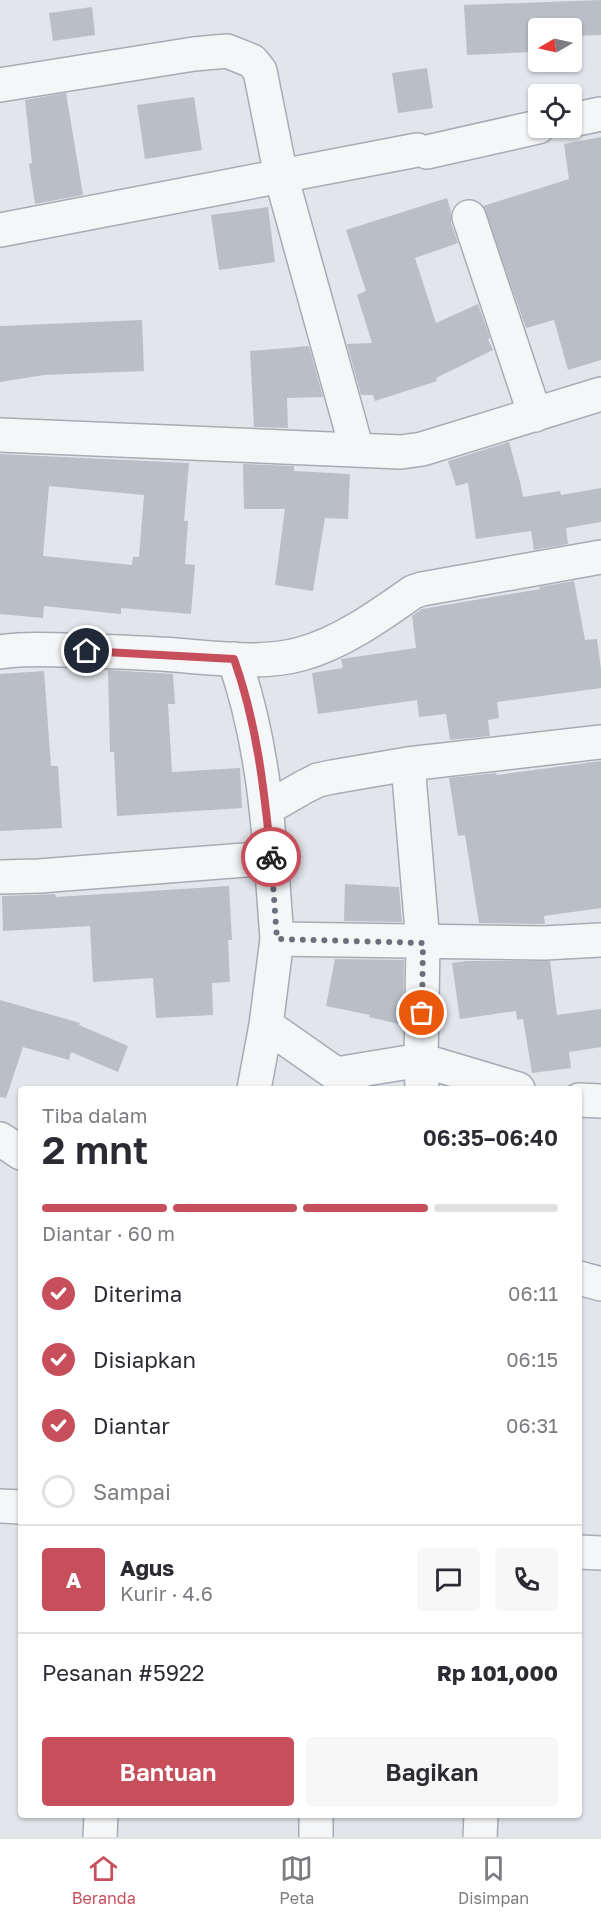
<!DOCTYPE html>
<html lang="id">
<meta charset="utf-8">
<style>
body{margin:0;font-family:"Golos Text",sans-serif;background:#f7f7f7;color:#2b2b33;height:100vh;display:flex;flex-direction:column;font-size:22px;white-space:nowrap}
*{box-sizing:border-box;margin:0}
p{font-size:20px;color:#7c7c81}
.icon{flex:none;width:33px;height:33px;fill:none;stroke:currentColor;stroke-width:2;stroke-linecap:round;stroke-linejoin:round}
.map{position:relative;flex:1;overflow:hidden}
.drawer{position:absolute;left:18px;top:1086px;width:564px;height:732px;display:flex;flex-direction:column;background:#fff;border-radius:6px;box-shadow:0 2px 4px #0004}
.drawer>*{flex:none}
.needle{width:39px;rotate:261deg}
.controls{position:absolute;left:528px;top:18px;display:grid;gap:12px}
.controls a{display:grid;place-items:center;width:54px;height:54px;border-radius:6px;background:#fff;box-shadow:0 2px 4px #0004;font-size:30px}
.pin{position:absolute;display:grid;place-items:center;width:51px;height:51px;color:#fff;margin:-26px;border:3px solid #fff;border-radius:50%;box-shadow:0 2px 6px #0007}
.courier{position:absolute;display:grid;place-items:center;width:60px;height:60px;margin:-30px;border:4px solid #c74f5c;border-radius:50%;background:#fff;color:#222;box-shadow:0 2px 8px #0007}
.overview em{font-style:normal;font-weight:600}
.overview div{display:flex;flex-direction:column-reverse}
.overview{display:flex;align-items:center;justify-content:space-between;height:102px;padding:0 24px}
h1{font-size:39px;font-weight:600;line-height:45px}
.bar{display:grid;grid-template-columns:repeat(4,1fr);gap:9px 6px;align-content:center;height:72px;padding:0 24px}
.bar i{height:8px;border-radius:4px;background:#e1e1e2}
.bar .current{background:#c74f5c}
.bar p{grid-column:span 4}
.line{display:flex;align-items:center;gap:15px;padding:0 24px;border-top:2px solid #e1e1e2}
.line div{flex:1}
.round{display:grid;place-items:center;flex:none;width:63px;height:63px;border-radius:6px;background:#f7f7f7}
ol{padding:0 24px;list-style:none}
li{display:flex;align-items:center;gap:18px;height:66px}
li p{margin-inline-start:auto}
li .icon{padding:6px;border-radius:50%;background:#c74f5c;color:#fff;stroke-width:4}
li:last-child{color:#7c7c81}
li i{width:33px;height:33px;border:3px solid #e1e1e2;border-radius:50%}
.cta{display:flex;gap:12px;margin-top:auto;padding:12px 24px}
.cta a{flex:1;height:69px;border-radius:6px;background:#c74f5c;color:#fff;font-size:24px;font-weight:600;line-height:69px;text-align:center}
.cta a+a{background:#f7f7f7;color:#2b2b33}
.tab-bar{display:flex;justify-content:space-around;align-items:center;height:84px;border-top:2px solid #e1e1e2;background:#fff;font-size:16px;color:#7c7c81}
.tab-bar a{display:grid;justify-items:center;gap:3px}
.tab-bar .current{color:#c74f5c}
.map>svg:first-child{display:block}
.building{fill:#babec6;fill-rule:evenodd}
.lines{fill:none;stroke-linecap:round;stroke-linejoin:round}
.minor-casing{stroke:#a7acb4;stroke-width:36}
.minor{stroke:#f5f6f8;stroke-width:33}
.done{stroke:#6b717c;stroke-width:6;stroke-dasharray:0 10.8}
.route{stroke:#c74f5c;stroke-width:8}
</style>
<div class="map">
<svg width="601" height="1837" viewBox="0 0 601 1837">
<rect width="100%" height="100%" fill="#e2e5ea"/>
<!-- building -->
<path class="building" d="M601 0V35L572 36V28H538V37L528 38 529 52 467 55 464 5Z
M92 7 95 35 53 41 49 13Z
M427 68 433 108 398 113 392 73Z
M66 93 83 195 35 204 29 164 32 163 25 100Z
M194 97 202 150 145 159 137 105Z
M601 137V360L568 370 554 320 526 328 483 206 569 179 564 144Z
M447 198 451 212V223L458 243 415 258 436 323 478 304 490 338 488 339 493 350 436 378 437 381 375 401 373 395H361L347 344 372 343 357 295 366 291 346 230Z
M268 207 275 262 219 270 211 215Z
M142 320 144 371 44 375 0 382V326Z
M309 346 323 397 287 398 288 428 254 427 250 351Z
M509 442 520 482 523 497 560 491 561 495 601 488V522L566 528 568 544 534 550 531 531 476 539 468 483 456 486 448 461Z
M0 454 189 463 184 521H188L185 564 195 565 191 614 121 608V614L44 606 43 618 0 614ZM49 486 144 495 139 557H133L132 565 43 556Z
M243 464 294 466V471L350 474 348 519 325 518 313 591 275 585 285 509H244Z
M574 581 585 640 597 639 601 669V688L497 702 499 718 488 720 490 736 450 740 446 714 419 717 417 700 318 714 312 673 343 668 341 659 416 648 412 616 422 609 540 589 539 587Z
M108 670 173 674 175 704H168L172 772 240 768 242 808 117 816 114 752H110Z
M44 671 51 766H58L62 828 0 831V674Z
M601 761V908L544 916 545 924 479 923 465 835 458 836 449 778 496 773 497 775Z
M345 884 399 887 402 922 344 921Z
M229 886 232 940H228L230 982 212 983 213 1015 156 1018 153 978 93 982 90 926 3 931 2 896 55 894 56 897Z
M335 959 404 960 403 1025 369 1017 370 1015 326 1006Z
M466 961H550L557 1015 601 1009V1047L569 1052 571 1068 532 1073 523 1019 517 1020 516 1011 460 1019 452 963Z
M0 1000 80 1023 79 1025 128 1046 118 1072 71 1052 69 1060 23 1047 6 1098 0 1097Z"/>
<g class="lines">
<defs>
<path id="minor" d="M0 85 194 54 227 51 252 61 260 71 281 176 357 450
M572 120 601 114
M427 152 538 127
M469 217 535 415
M0 230 417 150
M0 435 401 452 422 449 601 394
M0 652C29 648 57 650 87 651 120 652 154 653 187 656 224 659 265 664 301 654 341 643 379 616 413 592L422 589 601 557
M234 659C266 749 270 845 277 939
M408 764 423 943 421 1060 422 1089
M266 809 304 787 318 780 332 777 408 764 601 742
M0 877 39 876 271 858
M266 1025 336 1074 352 1088
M336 1074 421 1060 518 1089
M254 1089 266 1025 277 939 544 943 601 940
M579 1100 601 1101
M0 1139 21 1153
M579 1278 601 1284
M0 1506 21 1507
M579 1552 601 1553
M316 1815V1837
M100 1837 101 1815
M480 1837 481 1815"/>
</defs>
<!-- minor casing -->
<use href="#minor" class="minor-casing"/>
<!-- minor -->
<use href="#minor" class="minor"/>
</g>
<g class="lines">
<!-- done -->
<path class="done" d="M271 857 277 939 423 943 422 1013"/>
<!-- route -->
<path class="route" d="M87 651 234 659C257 724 264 788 271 857"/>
</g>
</svg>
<div class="controls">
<a><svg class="needle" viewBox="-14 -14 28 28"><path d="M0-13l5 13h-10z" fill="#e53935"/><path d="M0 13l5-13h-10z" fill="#7c7c81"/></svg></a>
<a><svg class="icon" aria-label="locate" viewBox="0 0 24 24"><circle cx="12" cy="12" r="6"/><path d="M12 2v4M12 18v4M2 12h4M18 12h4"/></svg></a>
</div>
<div class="pin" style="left:422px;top:1013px;background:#ea580c"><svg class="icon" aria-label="bag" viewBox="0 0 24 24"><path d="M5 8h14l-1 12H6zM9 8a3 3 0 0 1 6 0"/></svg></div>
<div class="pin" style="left:87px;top:651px;background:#1f2937"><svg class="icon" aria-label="home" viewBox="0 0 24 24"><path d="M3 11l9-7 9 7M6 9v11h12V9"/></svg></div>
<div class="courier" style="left:271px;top:857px"><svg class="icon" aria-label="bike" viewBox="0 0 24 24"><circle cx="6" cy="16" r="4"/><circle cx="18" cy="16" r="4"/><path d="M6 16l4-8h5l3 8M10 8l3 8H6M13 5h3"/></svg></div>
<section class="drawer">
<div class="overview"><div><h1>2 mnt</h1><p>Tiba dalam</p></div><em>06:35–06:40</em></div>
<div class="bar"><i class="current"></i><i class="current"></i><i class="current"></i><i></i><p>Diantar · 60 m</p></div>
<ol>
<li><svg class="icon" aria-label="check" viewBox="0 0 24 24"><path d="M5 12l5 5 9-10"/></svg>Diterima<p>06:11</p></li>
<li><svg class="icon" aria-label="check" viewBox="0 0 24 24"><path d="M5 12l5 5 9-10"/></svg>Disiapkan<p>06:15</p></li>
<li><svg class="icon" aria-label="check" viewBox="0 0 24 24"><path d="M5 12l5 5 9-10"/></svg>Diantar<p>06:31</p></li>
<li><i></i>Sampai</li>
</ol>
<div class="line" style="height:108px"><b class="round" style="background:#c74f5c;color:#fff">A</b><div><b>Agus</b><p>Kurir · 4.6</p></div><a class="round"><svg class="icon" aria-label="chat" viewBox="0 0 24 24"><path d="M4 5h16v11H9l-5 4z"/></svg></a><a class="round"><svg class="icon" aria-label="phone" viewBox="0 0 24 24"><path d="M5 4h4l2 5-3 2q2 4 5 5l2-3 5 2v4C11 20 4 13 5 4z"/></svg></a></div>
<div class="line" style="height:78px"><div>Pesanan #5922</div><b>Rp 101,000</b></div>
<div class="cta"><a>Bantuan</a><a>Bagikan</a></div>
</section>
</div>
<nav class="tab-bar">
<a class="current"><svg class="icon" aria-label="home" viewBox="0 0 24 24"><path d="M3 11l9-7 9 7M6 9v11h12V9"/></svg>Beranda</a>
<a><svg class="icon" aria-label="map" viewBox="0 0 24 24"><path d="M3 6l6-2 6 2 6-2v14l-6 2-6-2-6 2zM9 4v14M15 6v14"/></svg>Peta</a>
<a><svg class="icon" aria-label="saved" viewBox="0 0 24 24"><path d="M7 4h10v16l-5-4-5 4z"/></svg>Disimpan</a>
</nav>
